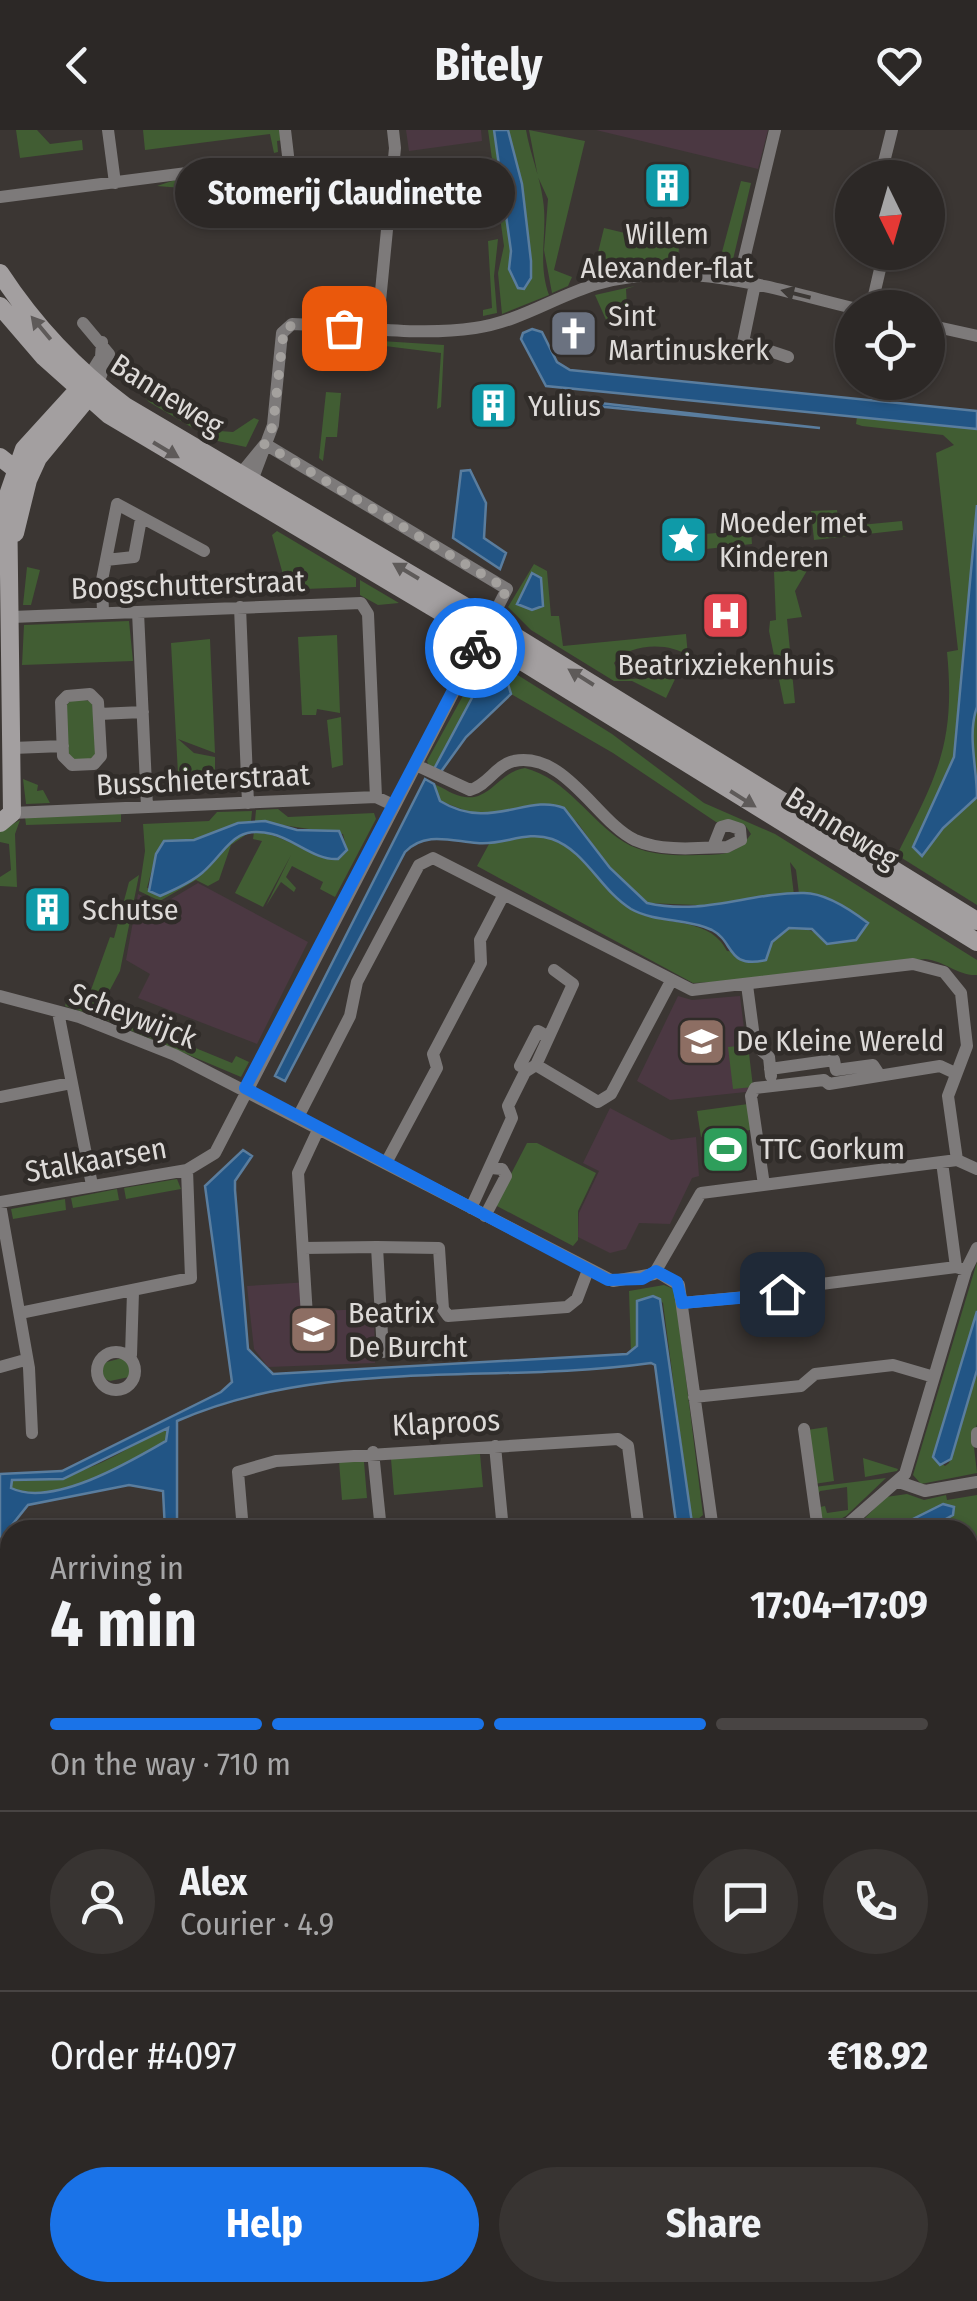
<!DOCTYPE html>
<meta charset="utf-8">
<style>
body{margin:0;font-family:"Fira Sans Condensed",sans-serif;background:#383432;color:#f1f3f6;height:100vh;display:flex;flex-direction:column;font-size:38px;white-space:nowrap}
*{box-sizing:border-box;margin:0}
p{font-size:32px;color:#a6a6a7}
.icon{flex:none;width:55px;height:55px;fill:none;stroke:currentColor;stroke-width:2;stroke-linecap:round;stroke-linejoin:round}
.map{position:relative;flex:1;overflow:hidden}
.panel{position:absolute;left:0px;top:1390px;width:978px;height:782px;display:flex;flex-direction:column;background:#2c2826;border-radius:30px 30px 0 0;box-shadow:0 2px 8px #0004,0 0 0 2px #484443}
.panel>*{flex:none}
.needle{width:65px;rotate:175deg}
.fabs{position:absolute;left:835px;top:30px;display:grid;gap:20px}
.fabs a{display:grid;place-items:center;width:110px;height:110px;border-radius:50%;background:#2c2826;box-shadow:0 2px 8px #0004,0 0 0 2px #484443;font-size:50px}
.pin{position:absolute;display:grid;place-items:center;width:85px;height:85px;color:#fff;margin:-42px;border-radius:20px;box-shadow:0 5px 15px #0006}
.courier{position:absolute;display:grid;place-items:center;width:100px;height:100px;margin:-50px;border:8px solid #1a73e8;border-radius:50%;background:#fff;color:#222;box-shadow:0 2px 12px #0007}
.bubble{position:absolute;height:70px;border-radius:35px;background:#2c2826;box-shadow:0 2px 8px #0004,0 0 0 2px #484443;font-size:32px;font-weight:700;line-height:70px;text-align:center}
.head em{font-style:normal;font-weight:700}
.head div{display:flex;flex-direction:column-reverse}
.head{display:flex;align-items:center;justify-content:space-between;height:170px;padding:0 50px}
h1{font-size:65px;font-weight:700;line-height:75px}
.bar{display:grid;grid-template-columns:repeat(4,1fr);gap:15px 10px;align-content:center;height:120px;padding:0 50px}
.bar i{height:12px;border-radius:8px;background:#484443}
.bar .current{background:#1a73e8}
.bar p{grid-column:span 4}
.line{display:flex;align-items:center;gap:25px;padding:0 50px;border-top:2px solid #484443}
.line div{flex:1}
.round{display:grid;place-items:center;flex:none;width:105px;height:105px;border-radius:52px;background:#383432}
.action{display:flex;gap:20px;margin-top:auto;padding:20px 50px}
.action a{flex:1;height:115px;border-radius:60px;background:#1a73e8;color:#fff;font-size:40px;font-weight:700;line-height:115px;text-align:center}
.action a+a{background:#383432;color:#f1f3f6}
header{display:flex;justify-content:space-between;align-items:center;height:130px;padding:0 50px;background:#2c2826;font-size:45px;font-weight:700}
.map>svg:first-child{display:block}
.education{fill:#4b3842}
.green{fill:#415d33}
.water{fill:#225585;stroke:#5a7d9e;stroke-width:2.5;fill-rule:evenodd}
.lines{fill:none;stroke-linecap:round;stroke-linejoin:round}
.street{stroke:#7d7a7a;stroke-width:12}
.secondary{stroke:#a39fa0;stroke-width:18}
.highway{stroke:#ddd5d7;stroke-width:22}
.rail-casing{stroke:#c6c3c1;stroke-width:6}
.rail{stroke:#302c29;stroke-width:2.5;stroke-dasharray:8;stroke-linecap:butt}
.oneway{fill:#3c3835}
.oneway2{fill:#5e5a59}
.done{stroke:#a4a19e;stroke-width:10;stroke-dasharray:0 18}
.route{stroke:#1a73e8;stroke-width:12}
.labels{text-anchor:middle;stroke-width:9;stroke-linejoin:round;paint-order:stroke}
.poi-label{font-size:30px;fill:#dddad8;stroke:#302c29;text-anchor:start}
.street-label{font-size:30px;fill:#dddad8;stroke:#302c29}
</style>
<header><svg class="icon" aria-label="back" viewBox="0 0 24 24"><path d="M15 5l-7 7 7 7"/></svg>Bitely<svg class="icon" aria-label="heart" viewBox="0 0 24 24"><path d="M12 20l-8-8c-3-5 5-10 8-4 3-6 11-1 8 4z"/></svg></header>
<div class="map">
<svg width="977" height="2171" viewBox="0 0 977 2171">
<rect width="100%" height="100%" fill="#3b3633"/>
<!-- education -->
<path class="education" d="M406 0H481L482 11 409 21Z
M596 0H768L758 39Z
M198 753 308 812 257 914 138 868 150 844 126 830 138 764 161 775Z
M678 866 692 870 740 866 751 955 746 962 670 970 637 951Z
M610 978 671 1010 696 1007 699 1046 692 1048 670 1094 639 1093 626 1119 610 1123 578 1107 579 1083 599 1041 583 1033Z
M309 1152 311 1181 374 1179 375 1233 268 1237 254 1219 247 1156Z"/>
<!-- green -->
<path class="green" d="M16 0H37L50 14 82 10 83 20 20 28Z
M143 0H281L283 10 277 11 278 22 274 23 270 4 145 20Z
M488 0H494L511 121 509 139 520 159 531 131 522 54 508 0H526C530 23 540 47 543 70 548 102 537 132 549 165L502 184 498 143 504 116Z
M529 0 585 11 554 140 572 147 568 156 552 163 544 120 548 69 538 47Z
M234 41 243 51 234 62 157 56 178 49 180 57 235 50Z
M741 51 751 53 731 138 718 137Z
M604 98 679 116 678 131 592 147Z
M498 109 494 146 497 183 483 186V180L492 178 488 111Z
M635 156 626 159 628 194 607 192 595 165Z
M381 211 444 215 441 277 437 279 441 223 385 216 380 223Z
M152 252 163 255 159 270 187 289 194 281 209 284 207 300 233 302 254 288 259 290 246 317 213 310 149 272 143 265Z
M326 262 341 263 337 307H326L323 331 319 328Z
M857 287 977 299V775L897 725C936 647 956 615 947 522L958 520 936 323 954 315 943 305 862 296 856 294Z
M837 380 839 397 902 391 903 400 814 410 811 381Z
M751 400 752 414 706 419 705 404Z
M277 401 356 448V457L280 460 282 441 272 405Z
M702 405 703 419 675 422 673 408Z
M534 434 547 441 551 486H559L563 516 686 504 688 526C670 512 629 513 614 533L619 543 632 549 677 545 666 568 632 551H614L531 500 508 477Z
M27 437 40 440 31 475H23Z
M808 439 795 461 802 487 787 489 795 573 784 574 769 501 770 491 776 490 774 442Z
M360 450 399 473 378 475 360 465Z
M129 491 133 531 22 535 24 495Z
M337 505 340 583 317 579 316 585H302L298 507Z
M210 509 215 623 178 609 194 623 215 627V643L178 644 171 513Z
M482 531 503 536 612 604 704 673 775 704 977 830V845C958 846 945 831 925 829L753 850 693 853 477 736 489 714C513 709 534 701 558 711 589 725 602 762 632 779 664 798 709 785 727 821L769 824C774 791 809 790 827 814L859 808 867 793 825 769 799 764 796 740 790 732 794 765 722 776 647 773 610 738 577 692 546 675 477 685 440 671 434 654C444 658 454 666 465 667 490 671 500 641 525 638 567 649 589 690 624 712 644 725 675 726 699 725 725 725 737 724 751 704L745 695 716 692 613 623 511 564 505 544 492 541 434 639 429 636 427 631Z
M72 569 92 571 97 622 92 629 74 631 68 626 65 577Z
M341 587 343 635 332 638 327 590Z
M23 649 38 655 37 661 43 660 50 673 26 674Z
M278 679 288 687 374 683 376 689 335 767 320 759 323 752 292 736 286 747 296 758 294 762 281 752 266 776 291 725 263 777 235 763 262 711 253 709 254 702C284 702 316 733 340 728L347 720 343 704 255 691 256 680Z
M252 681 251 691 194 710 164 711 156 724 147 758C214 765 203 712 250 702L231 715 219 750 208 756 196 750 160 771 139 761 145 721 143 694 209 691 217 682Z
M121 683V692L26 695 25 687Z
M20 690 15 704 17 757 0 756V747L11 740 9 714 0 712V701Z
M139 745 120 841 96 886 65 876 68 866 87 871 110 807 114 808 129 752Z
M107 873 108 882 232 933 236 926 249 932 241 947 99 887Z
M748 915 753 957 733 959 728 917Z
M748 974 751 1000 701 1007 697 981Z
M527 1013H537L596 1043 578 1081V1110L573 1116 495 1075Z
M177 1049 181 1059 126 1069 124 1058Z
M117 1059 119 1070 73 1078 71 1068Z
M65 1069 66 1080 13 1089 11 1079Z
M977 1132V1181L933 1327 945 1336 949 1333 977 1240V1294L973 1309 977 1343 921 1354 913 1345Z
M664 1155 674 1159 676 1170 703 1385 692 1394 663 1173 656 1166 637 1171V1216L631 1222 629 1161Z
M126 1227 132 1232 129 1247 110 1251 101 1247 103 1233Z
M827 1297 834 1351 814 1354 807 1300Z
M165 1298 169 1306 166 1311C124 1333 59 1379 11 1358L12 1350C82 1351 106 1330 165 1298Z
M480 1324 483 1357 394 1365 391 1329Z
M863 1328 898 1339 897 1341 865 1347Z
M339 1331 364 1332 367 1368 342 1370Z
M886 1348 846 1386 824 1398 820 1377 825 1376 827 1383 848 1380 847 1357 820 1361 816 1368 814 1357Z
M907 1364 924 1370 946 1365 947 1370 977 1365V1410L968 1413V1400H926L953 1385 943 1374 891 1400H853L886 1367Z
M977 1421V1506L968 1514V1424Z
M0 1488 10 1489V1553L0 1552Z
M977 1516V1567L968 1573V1523Z
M968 1791 977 1793V1907H968Z
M968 1912 977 1957V2003H968Z
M0 1972H10V2162L32 2163V2171H0Z
M968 2062H977V2171H833L832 2163 968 2162Z
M602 2162 603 2171H364V2163Z
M73 2163H188V2171H73Z
M607 2163H664L665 2171H608Z"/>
<!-- water -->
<path class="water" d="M494 0H508L522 54 531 131V148L524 159 518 158 509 139 511 121Z
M532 199 542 202 557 232 570 240 977 281V299L546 256 521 209 523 203Z
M582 271 820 298 585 275Z
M470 340 486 373 484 408 506 423 500 439 453 408 461 341Z
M977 375V577C967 605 977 637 977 667L943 698 922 726 913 717 954 627Z
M532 443 541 448 543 476 532 480 517 474Z
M492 541 505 544 511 564 466 607 440 643 434 639 481 551Z
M425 649 434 654 440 671C491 702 527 663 564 678L610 738 647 773C704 786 750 762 804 763 826 763 851 780 868 793L856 810 827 814 812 799 789 798 772 812 766 830C726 839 735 812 712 800 687 788 656 793 631 779 600 760 586 721 552 709 526 700 503 716 477 713 451 711 425 701 405 722L285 951 275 946Z
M265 691 297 700 339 701 347 720 338 729C316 731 294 709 272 704 232 694 227 722 202 743 190 753 174 760 160 766L149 761 156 724 164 711 194 710 238 693Z
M243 1020 252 1026 235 1051V1060L248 1219 273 1244 627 1224 637 1216V1171L653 1166 660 1169 693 1400H677L655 1235 651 1233C494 1255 325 1226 177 1291V1400H165L163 1361 129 1355 28 1375 0 1410V1344L62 1341 221 1262 232 1252 205 1056ZM168 1298 166 1311C130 1332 52 1378 11 1358L12 1350 63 1349Z
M977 1181V1240L951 1329 940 1335 933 1327Z
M943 1374 954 1377 953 1385 926 1400H891Z"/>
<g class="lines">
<!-- street -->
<path class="street" d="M108 0 115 53
M285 0 289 34
M880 48 892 0
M0 67 272 32 392 45
M739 150 775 0
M755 154 743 212 788 227
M871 178 884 122
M83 193 109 224 97 256
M928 195 977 206
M377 202 395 18 393 0
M88 248 101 227 102 212
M238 347 265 314
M250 356 273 295 282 203 292 194C354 195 413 207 475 198 519 192 556 166 597 154 685 129 767 157 853 178
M106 430 134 427 141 389
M240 477 248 673
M138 482 147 677
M103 483 102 450 117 374 204 421
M12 487 361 473 368 484 376 667
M90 564 98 572 101 626 94 634 72 635 63 626 61 572 67 566Z
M99 584 143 582
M13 618 63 616
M416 635 470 660C488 655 496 635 514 631 565 621 597 692 635 710 662 722 698 718 727 717L741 710 740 699 728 695 721 697 713 717
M12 683 376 667 393 675
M554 840 573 854 536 935 598 972 611 964 671 851
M747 855 755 915 769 927 771 946
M0 866 79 887 175 925 613 1151 654 1144 701 1063 957 1030 977 1039
M58 882 92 1055
M770 939 834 930 836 940 873 935 879 944
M528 940 520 936 538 901 547 906
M0 967 71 953
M298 987 350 886 357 852 419 735 433 728 692 860 913 834 944 842 961 863 967 916 948 966 957 1030
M942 1032 956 1137
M386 1033 437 938 433 924 481 833 480 810 504 764
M764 1055 751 966 755 958 824 950 829 954 940 936 955 943
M0 1072 187 1040 215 1023 507 459 265 314
M0 1074 29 1238 32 1303
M471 1078 512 988 508 976 525 942 536 935
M485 1086 506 1046 502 1039 491 1038
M377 1117 439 1118 443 1179 448 1186 567 1177 577 1169 588 1140
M303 1118 377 1117 383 1222
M656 1141 679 1155 713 1400
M682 1173 810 1161 813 1155 956 1137 966 1140
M20 1183 191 1148 187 1040
M307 1186 298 1043 319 998
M97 1241a19 19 0 1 1 38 0a19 19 0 1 1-38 0Z
M131 1225 133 1162
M0 1237 25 1230
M694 1267 801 1256 815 1244 893 1235 934 1247
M804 1299 818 1400
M977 1303V1312
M495 1316 503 1400
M373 1322 381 1400
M899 1352 925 1361 977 1352
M243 1400 238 1342 276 1331 618 1309 628 1316 639 1400
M841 1400 905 1344 966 1140 977 1118
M0 1572H10"/>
<!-- secondary -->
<path class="secondary" d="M0 143C34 195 75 239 125 276L490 491 977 791
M0 176 44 227 109 285 481 506 977 812
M0 327 24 346
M15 403 28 350 38 328 95 259
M0 693 12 683 8 365 24 319 86 251"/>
<!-- highway -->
<path class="highway" d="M968 1635 977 1633
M968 1658 977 1657
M968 1682 977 1681
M968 1705 977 1704
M968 1728 977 1727
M968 1755 977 1756
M0 1780 10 1779
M0 1800 10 1798
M0 1821 10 1820"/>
<defs>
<path id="rail" d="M0 1909 10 1910
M968 2024 977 2025"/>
</defs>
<!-- rail casing -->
<use href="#rail" class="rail-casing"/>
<!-- rail -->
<use href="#rail" class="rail"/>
</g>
<!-- one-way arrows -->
<defs><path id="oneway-solid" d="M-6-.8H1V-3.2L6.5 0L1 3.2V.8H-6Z" transform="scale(2.5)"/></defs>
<use class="oneway" href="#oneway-solid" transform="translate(796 164) rotate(-166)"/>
<g class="oneway2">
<use href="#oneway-solid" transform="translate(41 198) rotate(-130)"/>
<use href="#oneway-solid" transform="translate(166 320) rotate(31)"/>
<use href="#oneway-solid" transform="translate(406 441) rotate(-149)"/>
<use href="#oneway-solid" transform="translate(581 547) rotate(-148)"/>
<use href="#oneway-solid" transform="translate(743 669) rotate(32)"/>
</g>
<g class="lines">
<!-- done -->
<path class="done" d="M344 198 298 194 284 198 273 296 264 314 507 459 475 518"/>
<!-- route -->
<path class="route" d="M475 518 245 958 608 1150 642 1149 656 1141 677 1152 682 1173 782 1164"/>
</g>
<!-- icons -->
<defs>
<symbol id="building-square" viewBox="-11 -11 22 22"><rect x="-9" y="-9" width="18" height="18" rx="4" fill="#0f9aa8" stroke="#302c29"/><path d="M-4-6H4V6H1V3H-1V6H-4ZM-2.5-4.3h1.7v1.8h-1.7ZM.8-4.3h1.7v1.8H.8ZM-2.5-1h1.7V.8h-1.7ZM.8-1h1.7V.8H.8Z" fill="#fff"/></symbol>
<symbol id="church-square" viewBox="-11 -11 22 22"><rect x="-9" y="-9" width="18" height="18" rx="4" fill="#6b7280" stroke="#302c29"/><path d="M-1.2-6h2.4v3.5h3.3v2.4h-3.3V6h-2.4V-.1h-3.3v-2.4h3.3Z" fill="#fff"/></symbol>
<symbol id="sight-square" viewBox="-11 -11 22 22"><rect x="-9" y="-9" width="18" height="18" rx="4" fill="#0f9aa8" stroke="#302c29"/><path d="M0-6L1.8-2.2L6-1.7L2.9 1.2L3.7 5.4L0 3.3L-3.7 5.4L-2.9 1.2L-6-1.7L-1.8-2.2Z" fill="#fff"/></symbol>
<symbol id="hospital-square" viewBox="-11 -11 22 22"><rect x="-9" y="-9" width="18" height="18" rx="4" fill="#e0444e" stroke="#302c29"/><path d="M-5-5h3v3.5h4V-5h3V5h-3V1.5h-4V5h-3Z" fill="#fff"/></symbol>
<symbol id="school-square" viewBox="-11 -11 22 22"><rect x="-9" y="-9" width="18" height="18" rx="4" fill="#8d6e63" stroke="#302c29"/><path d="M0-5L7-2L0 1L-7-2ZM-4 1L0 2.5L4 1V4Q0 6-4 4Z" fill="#fff"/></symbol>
<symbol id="stadium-square" viewBox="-11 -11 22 22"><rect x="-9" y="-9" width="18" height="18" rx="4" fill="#2e9e5b" stroke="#302c29"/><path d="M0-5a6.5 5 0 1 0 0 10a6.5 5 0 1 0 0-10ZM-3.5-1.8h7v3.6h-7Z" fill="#fff"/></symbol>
</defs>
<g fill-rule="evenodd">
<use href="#building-square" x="640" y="28" width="55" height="55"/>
<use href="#church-square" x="546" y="176" width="55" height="55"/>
<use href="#building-square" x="466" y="248" width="55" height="55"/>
<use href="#sight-square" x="656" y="382" width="55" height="55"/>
<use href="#hospital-square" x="698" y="458" width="55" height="55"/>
<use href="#building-square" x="20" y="752" width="55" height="55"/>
<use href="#school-square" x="674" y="884" width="55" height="55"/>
<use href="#stadium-square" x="698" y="992" width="55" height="55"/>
<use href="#school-square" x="286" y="1172" width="55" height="55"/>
</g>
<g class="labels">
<!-- poi labels -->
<g class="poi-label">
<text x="667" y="114" text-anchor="middle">Willem<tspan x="667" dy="34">Alexander-flat</tspan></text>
<text x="608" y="196">Sint<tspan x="608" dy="34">Martinuskerk</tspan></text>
<text x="528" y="286">Yulius</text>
<text x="719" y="403">Moeder met<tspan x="719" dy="34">Kinderen</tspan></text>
<text x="726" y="545" text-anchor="middle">Beatrixziekenhuis</text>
<text x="82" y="790">Schutse</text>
<text x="736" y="921">De Kleine Wereld</text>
<text x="760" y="1029">TTC Gorkum</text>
<text x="348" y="1193">Beatrix<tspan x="348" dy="34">De Burcht</tspan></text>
</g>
<!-- street labels -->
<g class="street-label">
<text transform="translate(167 265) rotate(32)" y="10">Banneweg</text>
<text transform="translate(188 455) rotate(-2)" y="10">Boogschutterstraat</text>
<text transform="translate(203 650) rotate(-3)" y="10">Busschieterstraat</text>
<text transform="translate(842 698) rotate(32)" y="10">Banneweg</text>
<text transform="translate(133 886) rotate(21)" y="10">Scheywijck</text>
<text transform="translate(96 1030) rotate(-10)" y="10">Stalkaarsen</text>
<text transform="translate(446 1293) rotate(-3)" y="10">Klaproos</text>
</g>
</g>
</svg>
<div class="fabs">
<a><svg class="needle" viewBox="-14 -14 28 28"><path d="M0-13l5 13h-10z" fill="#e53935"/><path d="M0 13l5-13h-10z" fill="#a6a6a7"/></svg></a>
<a><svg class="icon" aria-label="locate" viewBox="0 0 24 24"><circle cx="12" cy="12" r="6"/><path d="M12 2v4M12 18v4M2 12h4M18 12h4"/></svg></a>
</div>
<div class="pin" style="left:344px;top:198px;background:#ea580c"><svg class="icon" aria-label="bag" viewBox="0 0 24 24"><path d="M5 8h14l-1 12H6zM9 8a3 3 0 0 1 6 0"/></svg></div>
<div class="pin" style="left:782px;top:1164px;background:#1f2937"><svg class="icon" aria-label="home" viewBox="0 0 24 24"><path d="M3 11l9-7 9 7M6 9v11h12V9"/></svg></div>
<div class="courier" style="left:475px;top:518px"><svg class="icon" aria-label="bike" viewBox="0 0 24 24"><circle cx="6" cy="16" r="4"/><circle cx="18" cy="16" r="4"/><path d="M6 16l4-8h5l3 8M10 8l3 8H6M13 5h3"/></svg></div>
<div class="bubble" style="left:175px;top:28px;width:340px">Stomerij Claudinette</div>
<section class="panel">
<div class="head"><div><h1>4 min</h1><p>Arriving in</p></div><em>17:04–17:09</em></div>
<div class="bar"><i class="current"></i><i class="current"></i><i class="current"></i><i></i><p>On the way · 710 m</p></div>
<div class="line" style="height:180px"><a class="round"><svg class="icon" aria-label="person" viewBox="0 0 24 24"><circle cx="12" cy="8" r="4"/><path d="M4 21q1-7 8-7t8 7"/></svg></a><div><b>Alex</b><p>Courier · 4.9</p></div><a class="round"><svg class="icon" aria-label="chat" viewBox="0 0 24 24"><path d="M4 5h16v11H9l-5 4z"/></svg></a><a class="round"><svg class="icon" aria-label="phone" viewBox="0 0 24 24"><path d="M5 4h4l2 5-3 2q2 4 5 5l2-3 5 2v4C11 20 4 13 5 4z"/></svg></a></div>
<div class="line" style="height:130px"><div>Order #4097</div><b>€18.92</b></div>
<div class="action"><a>Help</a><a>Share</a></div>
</section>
</div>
